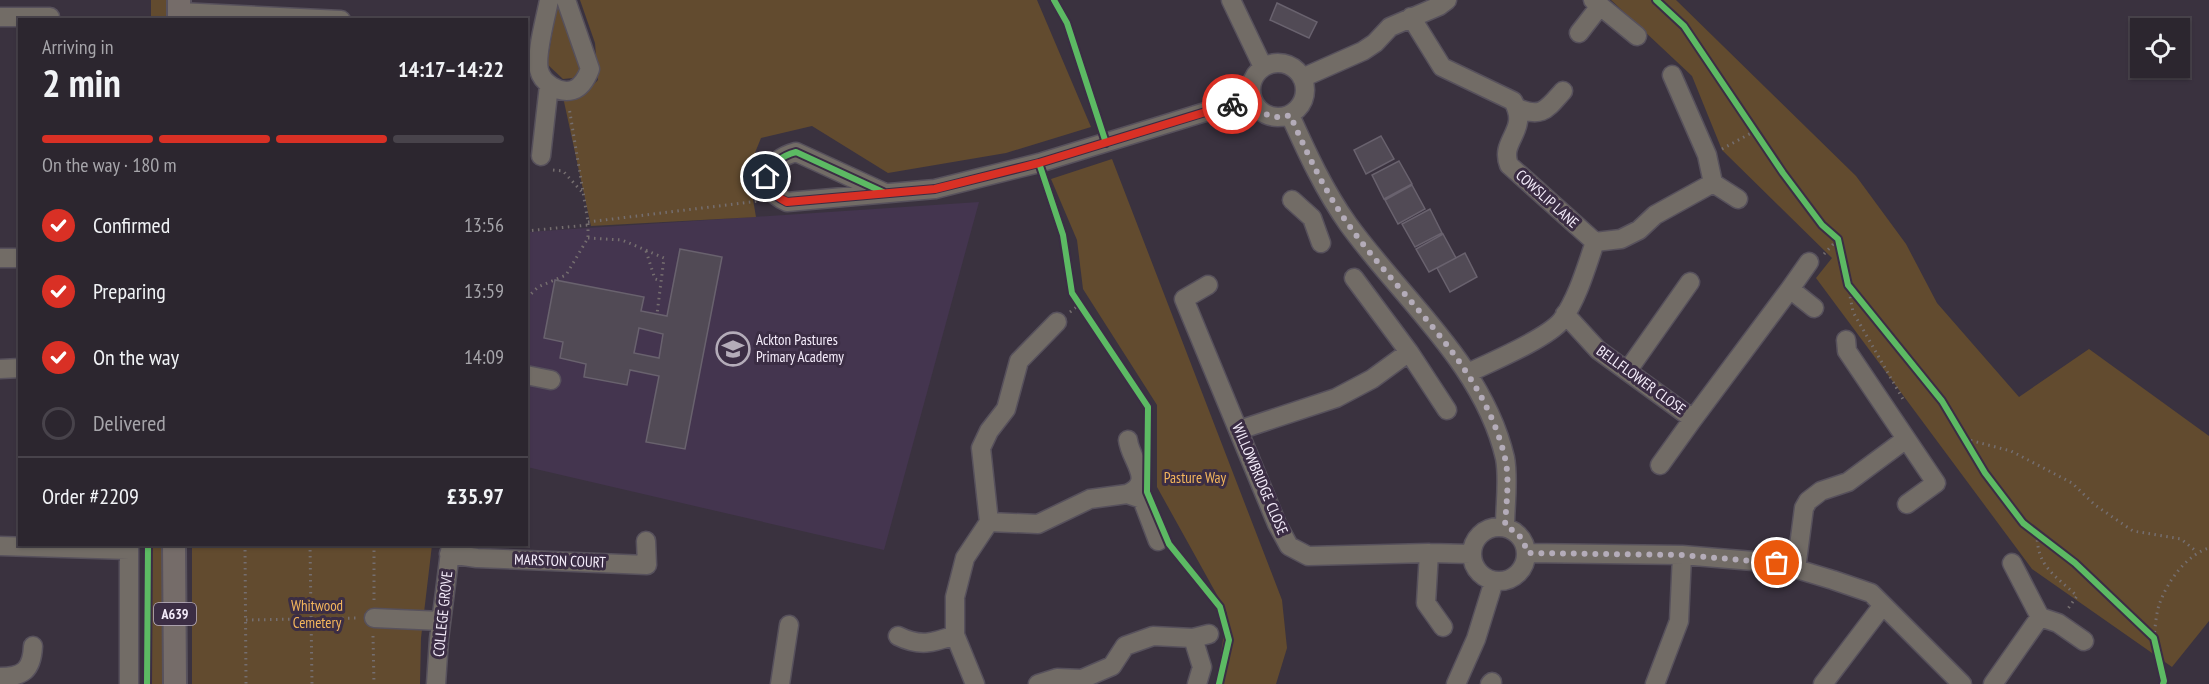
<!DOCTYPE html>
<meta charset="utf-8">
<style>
body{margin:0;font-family:"PT Sans Narrow",sans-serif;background:#38323b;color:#f1f3f6;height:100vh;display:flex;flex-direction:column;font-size:22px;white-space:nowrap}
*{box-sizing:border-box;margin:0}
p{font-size:20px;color:#a6a5aa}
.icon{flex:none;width:33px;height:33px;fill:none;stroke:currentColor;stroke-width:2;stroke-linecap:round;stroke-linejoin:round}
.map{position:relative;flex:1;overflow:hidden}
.side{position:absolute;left:18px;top:18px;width:510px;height:528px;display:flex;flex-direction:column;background:#2c262f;border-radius:0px;box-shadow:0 2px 4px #0004,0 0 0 2px #48434b}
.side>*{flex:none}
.tools{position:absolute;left:2130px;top:18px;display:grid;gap:12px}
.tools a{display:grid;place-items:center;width:60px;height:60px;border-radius:0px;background:#2c262f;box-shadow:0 2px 4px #0004,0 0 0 2px #48434b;font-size:30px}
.pin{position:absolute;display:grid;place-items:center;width:51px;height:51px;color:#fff;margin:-26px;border:3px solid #fff;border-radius:50%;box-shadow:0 2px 6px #0007}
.courier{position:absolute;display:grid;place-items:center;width:60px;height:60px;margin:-30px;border:4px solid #d93025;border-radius:50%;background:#fff;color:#222;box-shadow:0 2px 8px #0007}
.headline em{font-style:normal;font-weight:700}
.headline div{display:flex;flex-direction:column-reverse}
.headline{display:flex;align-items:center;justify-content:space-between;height:102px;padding:0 24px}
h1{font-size:39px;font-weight:700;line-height:45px}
.bar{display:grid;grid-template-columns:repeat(4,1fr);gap:9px 6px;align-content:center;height:72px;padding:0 24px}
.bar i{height:8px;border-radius:4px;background:#48434b}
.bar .on{background:#d93025}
.bar p{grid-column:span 4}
.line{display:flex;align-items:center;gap:15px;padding:0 24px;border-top:2px solid #48434b}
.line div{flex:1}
ol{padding:0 24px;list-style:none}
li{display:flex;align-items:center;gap:18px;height:66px}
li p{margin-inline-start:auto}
li .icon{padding:6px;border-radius:50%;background:#d93025;color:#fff;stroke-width:4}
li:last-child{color:#a6a5aa}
li i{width:33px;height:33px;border:3px solid #48434b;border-radius:50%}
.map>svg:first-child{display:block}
.built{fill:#44354f}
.green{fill:#624b2f}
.building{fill:#514a55;stroke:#69626e;stroke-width:1.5;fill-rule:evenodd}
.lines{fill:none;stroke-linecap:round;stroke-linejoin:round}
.minor-casing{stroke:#57515c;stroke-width:21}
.major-casing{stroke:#57515c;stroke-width:26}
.path{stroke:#756e6f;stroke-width:3;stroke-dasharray:1.5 4.5;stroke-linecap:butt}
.minor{stroke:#726c66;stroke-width:18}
.major{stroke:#756c69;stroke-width:22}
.cycleway-casing{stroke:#3b2d44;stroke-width:10}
.cycleway{stroke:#5cba63;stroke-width:6}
.done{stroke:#b4acb9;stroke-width:6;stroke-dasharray:0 10.8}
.route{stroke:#d93025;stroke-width:8}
.labels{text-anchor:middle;stroke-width:6;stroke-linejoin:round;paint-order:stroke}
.shield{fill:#3b2d44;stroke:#bdb3c4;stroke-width:1.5}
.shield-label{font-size:14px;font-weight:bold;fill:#f5edfb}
.street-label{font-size:15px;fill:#f5edfb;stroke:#3b2d44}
.poi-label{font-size:15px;fill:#f5edfb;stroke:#3b2d44;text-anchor:start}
.park-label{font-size:15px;fill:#f3b55c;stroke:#3b2d44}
</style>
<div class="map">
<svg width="2209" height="684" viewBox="0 0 2209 684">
<rect width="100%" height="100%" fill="#3a323f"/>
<!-- built -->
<path class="built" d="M979 202 884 550 527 467V232Z"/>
<!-- green -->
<path class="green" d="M151 0H167V19H151Z
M558 0 582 62 580 70 573 78 563 79 547 64Z
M580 0H1037L1091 127 1006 153 888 173 812 126 761 138 748 170 756 217 591 226 563 97 584 94 598 80 595 43Z
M1611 0H1676L1856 176 1906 244 1937 303 2019 397 2089 349 2209 436V621L2172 667 2032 569 1816 278 1832 258 1722 150 1692 76Z
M1112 159 1282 600 1287 648 1276 684H1218V673L1227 613 1157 487V405L1083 289 1077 240 1051 179Z
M148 545H164L165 684H147Z
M192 545H432L421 638 420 684H192Z"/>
<!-- building -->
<path class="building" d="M1277 3 1317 22 1309 38 1270 20Z
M1381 136 1394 159 1366 174 1354 150Z
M1399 161 1412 184 1384 199 1372 175Z
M1412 185 1425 209 1398 224 1385 200Z
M1430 209 1442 233 1415 247 1402 224Z
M1443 234 1456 258 1429 272 1416 249Z
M680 249 722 257 685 449 646 442 659 376 630 370 627 385 584 377 586 364 560 358 563 342 544 338 555 280 644 297 641 311 667 316ZM639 328 663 334 659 358 634 353Z
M1465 253 1477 277 1450 292 1437 268Z"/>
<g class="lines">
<defs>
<path id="minor" d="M549 0C546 17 535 55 539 70 542 83 559 94 573 90 582 87 587 77 590 69L566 0
M1231 0 1263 67
M1593 0 1637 36
M179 12 341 20
M0 17H50
M1411 17 1442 67 1513 101C1530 131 1499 140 1509 165L1595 242
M1579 33 1600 6
M1251 90a27 27 0 1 1 54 0a27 27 0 1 1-54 0Z
M1672 75 1707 155 1713 183 1738 199
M1302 78 1363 51 1375 43 1390 27 1439 6 1447 0
M1517 108C1542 118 1546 110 1563 91
M1290 115C1307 153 1324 190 1348 224 1402 299 1483 364 1505 458 1509 479 1505 505 1505 527
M541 156 549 85
M883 192 796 152C766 160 754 187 787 202L935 189 1039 163 1251 98
M1292 200 1312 218 1321 243
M1595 242 1621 239 1639 230 1655 215 1713 183
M0 258H20
M1354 278 1409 352 1447 410
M1208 285 1184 299 1277 524 1289 546 1308 556 1429 553 1471 554
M1790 289 1809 262
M1565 314 1598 350 1693 419 1790 289 1814 308
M1846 340 1847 351 1936 483 1907 504
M0 369 20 368
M1628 370 1690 282
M1468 373C1491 362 1548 338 1562 320 1578 297 1586 268 1595 242
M526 375 551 380
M1239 430 1336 398 1372 379 1409 352
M1660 465 1693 419
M1127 494C1156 482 1130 460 1128 440
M989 522 1038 524 1090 499 1127 494 1142 499 1158 541
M1472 554a27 27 0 1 1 54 0a27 27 0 1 1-54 0Z
M0 546 129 550
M1429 553 1426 603 1443 627
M1527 553 1682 555 1777 563 1833 580 1871 593 1962 684
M449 554 477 558 647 565 646 541
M2012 563 2040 617 2058 623 2084 641
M1796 569 1804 508 1808 501 1821 491 1848 482 1906 439
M374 618 441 621
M898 636C920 647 933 643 955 635
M1193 638 1202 667 1197 684
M0 677C23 677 32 670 33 646
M129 684V544
M436 684 439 639 451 544
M780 684 789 625
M975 684 955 635V597L965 558 989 522 981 448 989 431 1006 409 1019 361 1057 322
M1038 684 1057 678 1082 679 1112 666 1125 646 1153 636 1193 638 1209 634
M1456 684 1476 639 1494 581
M1490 684 1492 682
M1655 684 1679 621 1682 555
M1823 684 1883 605
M1993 684 2040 617"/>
<path id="major" d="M179 20V0
M174 544 175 684"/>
</defs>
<!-- minor casing -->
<use href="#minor" class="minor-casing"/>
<!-- major casing -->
<use href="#major" class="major-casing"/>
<!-- path -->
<path class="path" d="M1722 149 1755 131
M553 170 563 171 582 192
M588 222 759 201
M526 231 588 225
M588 238 622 240 664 258 657 314
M646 251 655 279 661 281
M1824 254 1838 239
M1848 285 1853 312 1904 401
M526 304 528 297 538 287 566 275 588 238V222L569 107
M1070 312 1079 305
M1965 439 2011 451 2072 483 2095 505 2133 531 2181 539 2197 552
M2037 534C2037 567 2055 575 2077 596L2067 610
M245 544 246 684
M310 544 312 684
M374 600V544
M246 620 357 618
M373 636 374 684
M2154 638C2155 628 2156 615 2159 605 2167 582 2186 555 2209 548"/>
<!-- minor -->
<use href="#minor" class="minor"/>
<!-- major -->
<use href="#major" class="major"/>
<defs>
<path id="cycleway" d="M1054 0 1067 23 1106 143
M1656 0 1684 26 1783 173 1822 225 1838 239 1848 285 1942 401 1985 473 2023 523 2075 563 2154 638 2164 681 2163 684
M1039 163 1063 235 1072 293 1148 407 1147 492 1169 544 1220 607 1229 640 1219 684
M883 192 796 152C766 160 754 187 787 202L935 189 1039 163 1251 98
M147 684 148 544"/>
</defs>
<!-- cycleway casing -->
<use href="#cycleway" class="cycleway-casing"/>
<!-- cycleway -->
<use href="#cycleway" class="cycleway"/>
</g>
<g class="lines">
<!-- done -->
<path class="done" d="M1232 104 1251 98C1259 114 1273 121 1290 115 1307 153 1324 190 1348 224 1402 300 1483 364 1505 458 1510 479 1506 505 1505 526 1518 532 1524 539 1527 553L1682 555 1777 563"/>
<!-- route -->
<path class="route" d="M766 177C768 190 776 197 787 202L935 189 1039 163 1232 104"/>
</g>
<!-- icons -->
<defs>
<symbol id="school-ring" viewBox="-11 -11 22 22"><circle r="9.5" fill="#3b2d44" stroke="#b4acb9" stroke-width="1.5"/><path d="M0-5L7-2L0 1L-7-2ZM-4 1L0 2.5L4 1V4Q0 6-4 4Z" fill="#b4acb9"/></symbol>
</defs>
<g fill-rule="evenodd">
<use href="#school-ring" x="714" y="330" width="38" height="38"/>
</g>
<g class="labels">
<!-- shield labels -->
<rect class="shield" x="154" y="603" width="42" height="22" rx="4.5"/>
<g class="shield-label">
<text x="175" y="619">A639</text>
</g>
<!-- street labels -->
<g class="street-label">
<text transform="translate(1547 199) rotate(42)" y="5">COWSLIP LANE</text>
<text transform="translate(1641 380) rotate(36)" y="5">BELLFLOWER CLOSE</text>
<text transform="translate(1260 479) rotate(67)" y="5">WILLOWBRIDGE CLOSE</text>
<text transform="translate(560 561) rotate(2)" y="5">MARSTON COURT</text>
<text transform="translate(443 614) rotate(-84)" y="5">COLLEGE GROVE</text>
</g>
<!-- poi labels -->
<g class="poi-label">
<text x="756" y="345">Ackton Pastures<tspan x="756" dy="17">Primary Academy</tspan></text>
</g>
<!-- park labels -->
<g class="park-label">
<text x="1195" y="483">Pasture Way</text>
<text x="317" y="611">Whitwood<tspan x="317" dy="17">Cemetery</tspan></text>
</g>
</g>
</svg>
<div class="tools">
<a><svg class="icon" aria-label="locate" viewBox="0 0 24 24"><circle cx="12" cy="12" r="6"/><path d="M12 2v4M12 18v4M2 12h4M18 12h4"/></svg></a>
</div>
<div class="pin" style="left:1777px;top:563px;background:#ea580c"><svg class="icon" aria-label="bag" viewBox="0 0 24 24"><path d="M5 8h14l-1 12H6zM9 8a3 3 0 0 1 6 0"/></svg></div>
<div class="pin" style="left:766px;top:177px;background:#1f2937"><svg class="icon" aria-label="home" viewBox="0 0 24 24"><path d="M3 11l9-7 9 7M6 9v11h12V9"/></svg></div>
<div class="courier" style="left:1232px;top:104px"><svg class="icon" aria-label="bike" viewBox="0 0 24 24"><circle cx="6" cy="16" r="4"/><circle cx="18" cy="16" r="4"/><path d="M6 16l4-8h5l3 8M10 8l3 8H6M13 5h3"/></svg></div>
<section class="side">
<div class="headline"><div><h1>2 min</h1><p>Arriving in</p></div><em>14:17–14:22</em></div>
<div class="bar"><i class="on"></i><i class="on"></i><i class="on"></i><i></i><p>On the way · 180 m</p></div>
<ol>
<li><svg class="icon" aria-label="check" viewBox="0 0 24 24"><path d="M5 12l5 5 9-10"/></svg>Confirmed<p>13:56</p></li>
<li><svg class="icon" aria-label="check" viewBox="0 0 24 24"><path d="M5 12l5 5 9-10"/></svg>Preparing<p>13:59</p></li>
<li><svg class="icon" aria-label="check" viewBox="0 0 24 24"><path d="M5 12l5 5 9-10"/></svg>On the way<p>14:09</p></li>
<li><i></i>Delivered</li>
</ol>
<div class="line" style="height:78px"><div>Order #2209</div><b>£35.97</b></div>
</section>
</div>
